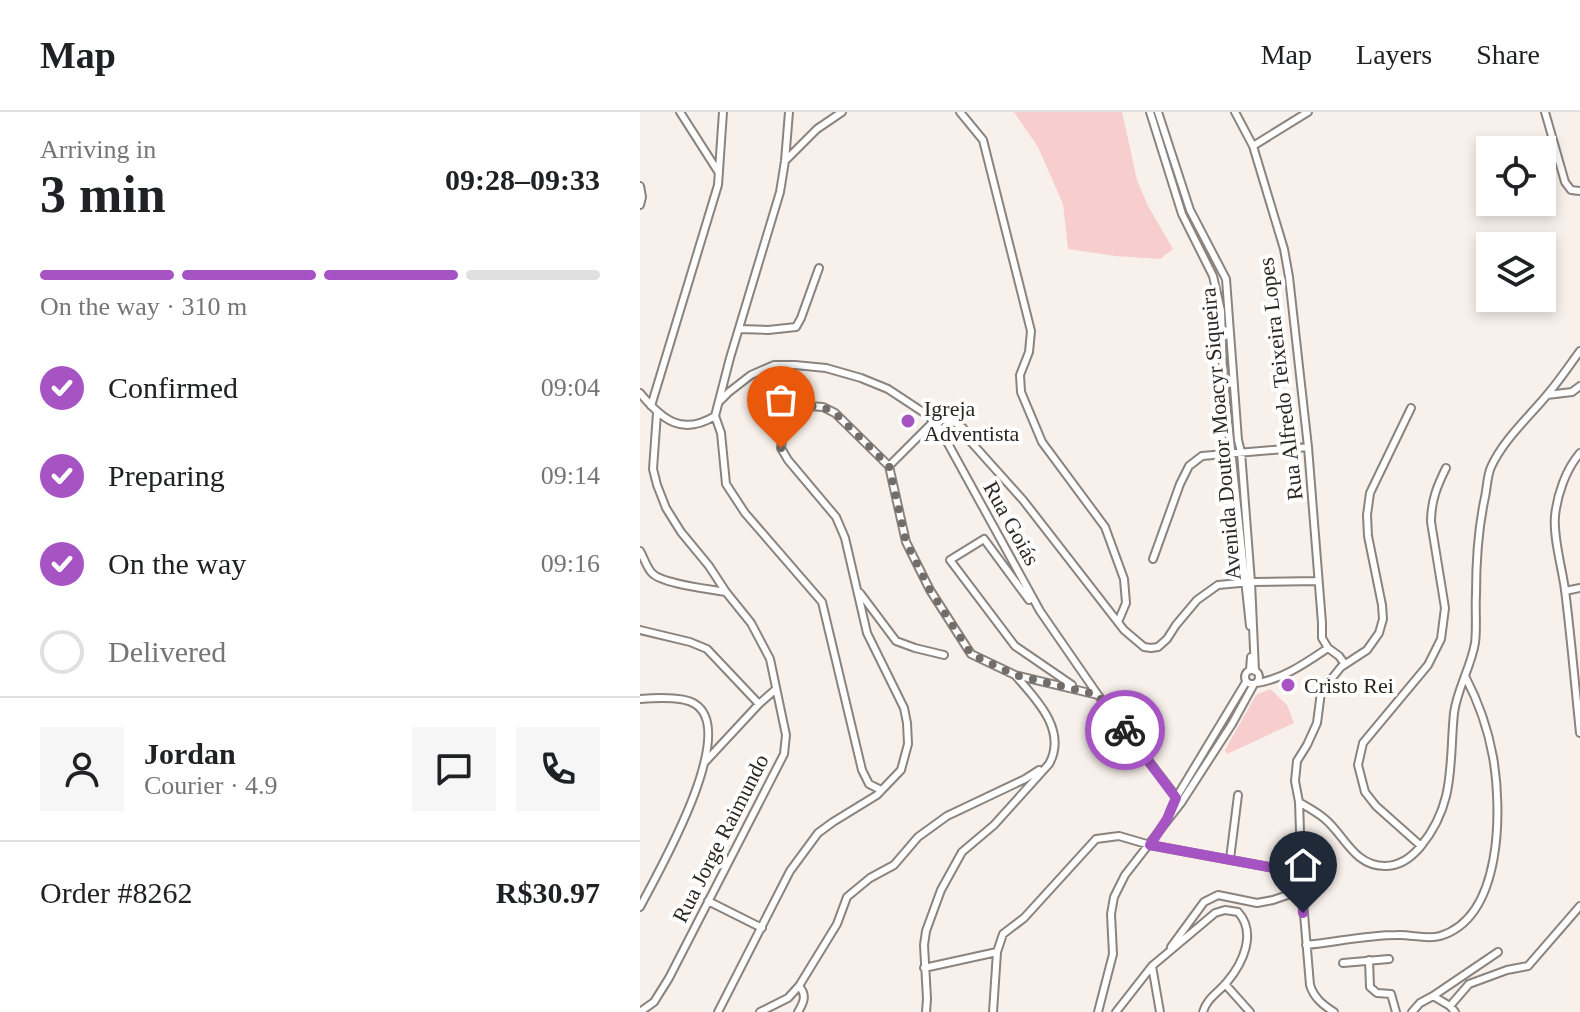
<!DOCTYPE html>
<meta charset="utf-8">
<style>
body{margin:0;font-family:"Times New Roman",serif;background:#f6f6f6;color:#202124;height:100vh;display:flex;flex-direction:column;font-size:30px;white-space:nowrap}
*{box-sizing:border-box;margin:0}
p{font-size:26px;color:#757577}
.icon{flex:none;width:44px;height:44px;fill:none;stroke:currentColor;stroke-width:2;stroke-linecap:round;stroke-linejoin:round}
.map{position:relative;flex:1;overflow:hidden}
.panel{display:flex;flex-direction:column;background:#fff;width:640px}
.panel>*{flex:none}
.controls{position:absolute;left:836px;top:24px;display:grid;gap:16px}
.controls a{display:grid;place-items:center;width:80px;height:80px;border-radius:0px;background:#fff;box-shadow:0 4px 12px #0003;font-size:40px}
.pin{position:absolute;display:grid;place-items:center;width:68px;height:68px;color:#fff;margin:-82px -34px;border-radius:50% 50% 50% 0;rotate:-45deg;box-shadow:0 0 8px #0007}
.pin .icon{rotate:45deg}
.courier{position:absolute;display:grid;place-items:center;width:80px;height:80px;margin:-40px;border:6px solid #a654c4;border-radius:50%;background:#fff;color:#222;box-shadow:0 2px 10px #0007}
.headline em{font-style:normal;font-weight:700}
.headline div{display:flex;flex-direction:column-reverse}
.headline{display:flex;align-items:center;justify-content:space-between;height:136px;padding:0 40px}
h1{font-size:52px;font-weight:700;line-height:60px}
.bar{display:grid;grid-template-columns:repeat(4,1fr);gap:12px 8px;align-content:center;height:96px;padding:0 40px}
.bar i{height:10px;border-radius:6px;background:#e0e0e0}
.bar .active{background:#a654c4}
.bar p{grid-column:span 4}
.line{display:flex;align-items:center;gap:20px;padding:0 40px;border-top:2px solid #e0e0e0}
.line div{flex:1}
.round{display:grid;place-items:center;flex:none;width:84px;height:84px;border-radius:0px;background:#f6f6f6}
ol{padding:0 40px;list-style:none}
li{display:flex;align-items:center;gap:24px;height:88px}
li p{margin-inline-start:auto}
li .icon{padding:8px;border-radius:50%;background:#a654c4;color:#fff;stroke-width:4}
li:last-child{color:#757577}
li i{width:44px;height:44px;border:4px solid #e0e0e0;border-radius:50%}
header{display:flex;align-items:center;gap:48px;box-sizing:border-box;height:112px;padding:0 40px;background:#fff;border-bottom:2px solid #e0e0e0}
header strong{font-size:38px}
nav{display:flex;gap:44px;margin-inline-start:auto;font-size:28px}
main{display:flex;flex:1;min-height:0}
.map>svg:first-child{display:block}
.green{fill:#f8cdcd}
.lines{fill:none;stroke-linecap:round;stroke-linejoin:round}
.minor-casing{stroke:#8a837e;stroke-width:10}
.minor{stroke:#fff;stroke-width:6}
.done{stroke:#726d6a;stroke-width:8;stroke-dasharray:0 14.4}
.route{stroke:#a654c4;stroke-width:10}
.poi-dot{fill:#a654c4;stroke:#fff;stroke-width:3}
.labels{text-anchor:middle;stroke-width:8;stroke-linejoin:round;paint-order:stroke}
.street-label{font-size:22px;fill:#2a2725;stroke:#fff}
.poi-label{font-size:22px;fill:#2a2725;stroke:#fff;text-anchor:start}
</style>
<header>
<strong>Map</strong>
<nav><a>Map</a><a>Layers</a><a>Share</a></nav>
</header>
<main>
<section class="panel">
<div class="headline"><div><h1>3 min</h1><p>Arriving in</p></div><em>09:28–09:33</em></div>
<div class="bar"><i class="active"></i><i class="active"></i><i class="active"></i><i></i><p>On the way · 310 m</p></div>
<ol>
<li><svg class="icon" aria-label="check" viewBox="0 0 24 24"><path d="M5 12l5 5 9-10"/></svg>Confirmed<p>09:04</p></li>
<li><svg class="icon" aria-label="check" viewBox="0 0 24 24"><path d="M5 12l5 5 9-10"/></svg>Preparing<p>09:14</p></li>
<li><svg class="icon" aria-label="check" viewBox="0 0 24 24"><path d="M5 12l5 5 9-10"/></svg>On the way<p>09:16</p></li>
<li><i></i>Delivered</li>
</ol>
<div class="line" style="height:144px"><a class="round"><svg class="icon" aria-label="person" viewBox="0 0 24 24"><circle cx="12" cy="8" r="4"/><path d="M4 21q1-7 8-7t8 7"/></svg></a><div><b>Jordan</b><p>Courier · 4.9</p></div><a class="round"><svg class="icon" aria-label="chat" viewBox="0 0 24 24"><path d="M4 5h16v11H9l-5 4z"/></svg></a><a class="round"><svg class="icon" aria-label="phone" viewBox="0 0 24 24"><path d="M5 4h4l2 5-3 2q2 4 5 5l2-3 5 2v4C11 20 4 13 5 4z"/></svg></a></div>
<div class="line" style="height:104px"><div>Order #8262</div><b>R$30.97</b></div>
</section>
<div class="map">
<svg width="940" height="900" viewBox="0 0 940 900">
<rect width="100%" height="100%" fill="#f8f0ea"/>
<!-- green -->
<path class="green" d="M374 0H482L497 68 508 94 533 137 520 147 476 144 428 137 423 92 398 35Z
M630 577 647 593 654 611 587 642 585 638 616 583Z"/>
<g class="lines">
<defs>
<path id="minor" d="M40 0 79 61
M320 0 343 28 391 219 389 240 380 263 381 280 402 330 465 415 484 467 486 491 478 510
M510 0 542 102 573 164 581 199 583 263 610 514
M518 0 550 98 586 167 598 328 601 340 611 470 615 559
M595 0 613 34 644 137 649 165 668 335 682 511V526L688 536
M905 0 925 70 931 78 940 79
M613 34 668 0
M145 49 177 17 202 0
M0 74 2 85 0 93
M99 217 128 218 156 215 161 206 179 156
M0 281C22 308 42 324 75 304L90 246 140 80 145 49 149 0
M907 283 932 280 940 274
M79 290 89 280 111 263 134 253H155L186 256 221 266 248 277 295 308 400 499 458 583 541 691
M11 294 78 73 83 0
M75 304 81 321 86 372 105 401 182 490 222 658 229 672 241 678
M295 308H311L323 316 331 330 383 388 484 518 504 535 511 536 518 535 527 527 536 513 557 488 578 473 611 470 678 469
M940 341C926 357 917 383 915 404 913 426 922 455 925 478 931 525 935 573 940 621
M249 354 295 308
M0 439C4 446 7 456 12 461 22 472 70 477 86 480
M513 447 540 372 549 354 562 344 668 335
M925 479 940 476
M220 481 256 529 275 536 304 543
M389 488 344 427 310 448 375 534 432 573
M0 518 50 530 67 537 119 592
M605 565a7 7 0 1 1 14 0a7 7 0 1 1-14 0Z
M610 558 611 545
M616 571C642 568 667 550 688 536L699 544 704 551
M0 587C13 586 43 584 55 592 100 620 17 762 0 795
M66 649 119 592 136 577
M659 690C667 695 677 700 685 707 705 724 714 754 745 754 760 754 772 745 781 734 816 691 809 651 814 601 817 577 831 555 835 531 837 515 835 498 836 482 836 450 838 417 845 385 847 376 847 364 851 355 864 327 888 306 907 283 919 269 929 254 940 239
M530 700 536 686 606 570
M781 734 736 694 725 680 718 653 723 631 788 553 801 527 805 496 791 410C791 389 797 374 806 356
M590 747 598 683
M68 789 122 816
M666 833C696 830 727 823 757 823 770 822 787 828 800 824 863 805 862 697 853 645 848 617 838 589 825 564
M531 835 564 790 578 783 617 791 633 788 662 778
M729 848 730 875 737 881 751 882 756 900
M703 851 749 847
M512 854 520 900
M284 856 357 840
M585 872 610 900
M793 884 810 894 815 900
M810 894 829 872 867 858 888 854 940 794
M0 900 14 890 29 866 144 642 146 623 130 547 111 511 86 480 69 454 41 420 26 396 17 373 13 357 17 301
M78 900 150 759 178 721 193 710 237 683 261 658 268 632 267 611 264 596 227 521 205 426 196 405 148 348 141 336 143 321 156 300 169 294 183 295 195 301 249 354 266 430 290 478 331 542 375 563 458 583
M120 900 148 886 159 874 197 812 207 785 230 766 254 753 278 725 307 704 385 667 399 658
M158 900C164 890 167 883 159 874
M286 900 287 887 284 833 286 819 301 778 322 740 354 713 409 652C428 618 395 586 375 563
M353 900 357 840 363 822 384 806 456 727 479 724 510 733 661 761
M458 900 473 842 471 802 474 785 485 763 541 691 592 612 614 572
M476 900 512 854 562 812 575 801 585 798 598 800C617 821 603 851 587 870 578 881 567 886 563 900
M694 900C683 893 674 886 670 873L662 778 659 690 655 669 657 649 667 633 677 611 681 580 701 555 727 538 739 521 743 507 742 493 728 424 727 403 730 381 771 296
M772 900 780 891 793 884 858 840"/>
</defs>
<!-- minor casing -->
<use href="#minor" class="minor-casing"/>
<!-- minor -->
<use href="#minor" class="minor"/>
</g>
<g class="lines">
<!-- done -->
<path class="done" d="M141 336 143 321 156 300 169 294 183 295 195 301 249 354 266 430 290 478 331 542 375 563 458 583 485 618"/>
<!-- route -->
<path class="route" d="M485 618 536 686 527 707 510 733 661 761 663 801"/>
</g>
<!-- markers -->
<g class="poi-dot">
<circle cx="268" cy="309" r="8"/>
<circle cx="648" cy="573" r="8"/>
</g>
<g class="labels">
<!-- street labels -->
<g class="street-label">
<text transform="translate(640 267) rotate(-97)" y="8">Rua Alfredo Teixeira Lopes</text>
<text transform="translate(580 322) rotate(-95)" y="8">Avenida Doutor Moacyr Siqueira</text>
<text transform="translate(372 411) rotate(61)" y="8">Rua Goiás</text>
<text transform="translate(80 726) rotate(-63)" y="8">Rua Jorge Raimundo</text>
</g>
<!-- poi labels -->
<g class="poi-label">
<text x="284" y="304">Igreja<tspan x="284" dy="25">Adventista</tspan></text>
<text x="664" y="581">Cristo Rei</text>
</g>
</g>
</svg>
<div class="controls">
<a><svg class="icon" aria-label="locate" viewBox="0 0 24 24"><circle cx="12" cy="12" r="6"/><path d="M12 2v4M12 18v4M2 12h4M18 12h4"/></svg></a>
<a><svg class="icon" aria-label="layers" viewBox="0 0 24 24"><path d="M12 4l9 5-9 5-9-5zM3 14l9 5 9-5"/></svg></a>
</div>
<div class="pin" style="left:141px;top:336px;background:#ea580c"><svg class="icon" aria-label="bag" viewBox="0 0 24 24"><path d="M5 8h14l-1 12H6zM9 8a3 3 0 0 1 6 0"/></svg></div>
<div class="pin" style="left:663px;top:801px;background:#1f2937"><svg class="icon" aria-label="home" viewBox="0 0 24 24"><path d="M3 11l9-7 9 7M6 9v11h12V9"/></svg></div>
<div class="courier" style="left:485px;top:618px"><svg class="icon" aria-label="bike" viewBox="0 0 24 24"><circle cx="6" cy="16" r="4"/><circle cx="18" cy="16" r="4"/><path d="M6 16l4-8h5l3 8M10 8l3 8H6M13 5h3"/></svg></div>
</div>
</main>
